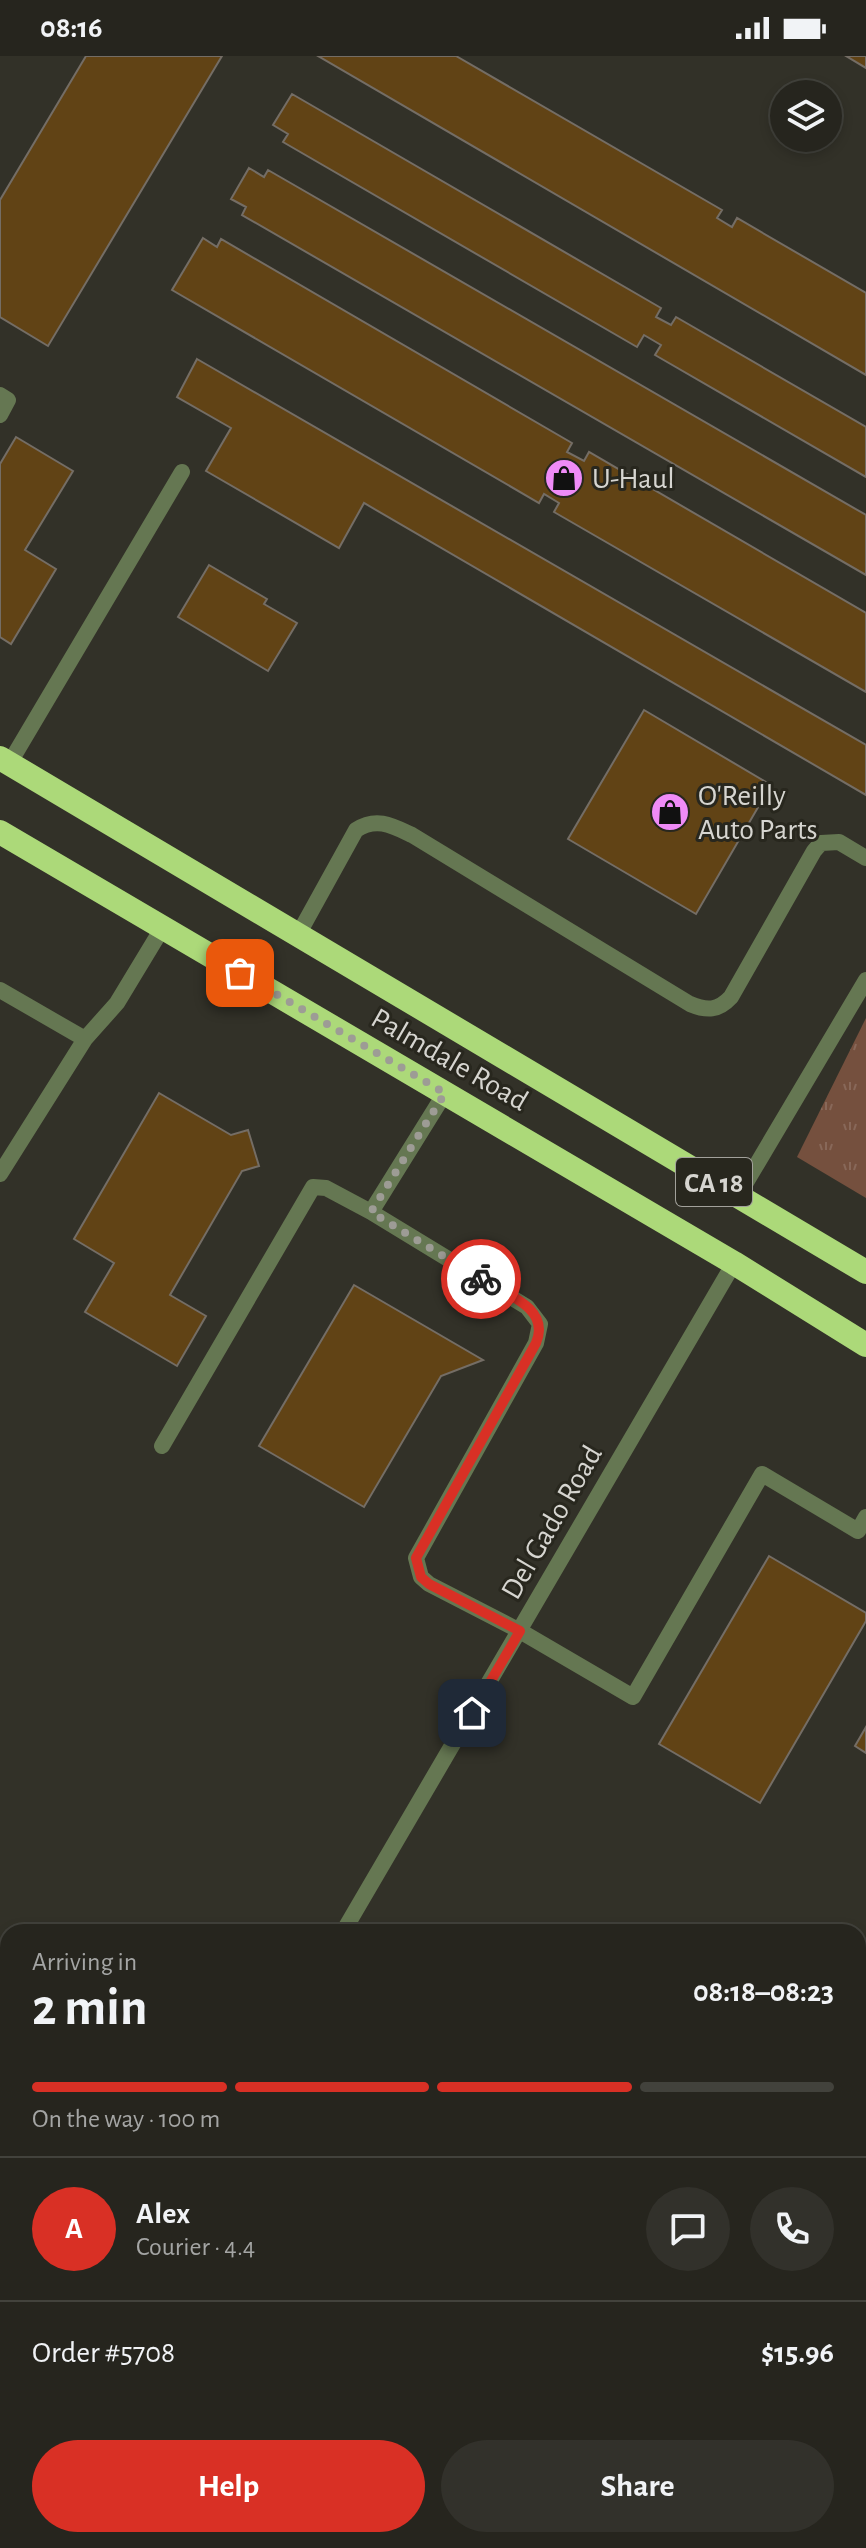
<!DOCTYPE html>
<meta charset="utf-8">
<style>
body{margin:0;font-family:"Alegreya Sans",sans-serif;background:#32312b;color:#f1f3f6;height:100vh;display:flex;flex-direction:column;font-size:30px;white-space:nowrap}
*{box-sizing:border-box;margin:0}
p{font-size:26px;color:#a4a5a4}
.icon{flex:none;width:44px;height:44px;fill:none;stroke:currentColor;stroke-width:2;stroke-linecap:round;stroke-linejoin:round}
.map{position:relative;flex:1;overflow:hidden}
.panel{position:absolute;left:0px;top:1868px;width:866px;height:624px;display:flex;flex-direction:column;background:#26251e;border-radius:24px 24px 0 0;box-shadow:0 4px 12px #0003,0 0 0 2px #42423c}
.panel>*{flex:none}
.tools{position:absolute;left:770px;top:24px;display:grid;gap:16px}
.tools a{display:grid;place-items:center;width:72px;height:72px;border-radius:50%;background:#26251e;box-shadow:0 4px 12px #0003,0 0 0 2px #42423c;font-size:40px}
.pin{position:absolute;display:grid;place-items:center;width:68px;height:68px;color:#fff;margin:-34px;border-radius:16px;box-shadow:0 4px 12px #0006}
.courier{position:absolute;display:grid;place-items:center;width:80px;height:80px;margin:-40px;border:6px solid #d93025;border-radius:50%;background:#fff;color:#222;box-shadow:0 2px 10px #0007}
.overview em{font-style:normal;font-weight:600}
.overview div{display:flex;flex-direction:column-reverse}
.overview{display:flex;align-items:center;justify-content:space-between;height:136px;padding:0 32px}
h1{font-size:52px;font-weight:600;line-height:60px}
.bar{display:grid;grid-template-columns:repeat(4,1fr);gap:12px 8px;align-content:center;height:96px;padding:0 32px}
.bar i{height:10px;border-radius:6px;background:#42423c}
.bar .on{background:#d93025}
.bar p{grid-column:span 4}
.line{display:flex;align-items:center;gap:20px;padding:0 32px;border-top:2px solid #42423c}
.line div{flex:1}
.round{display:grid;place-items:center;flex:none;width:84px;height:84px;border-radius:42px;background:#32312b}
.action{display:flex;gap:16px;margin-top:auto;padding:16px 32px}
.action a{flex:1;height:92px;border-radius:48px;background:#d93025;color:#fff;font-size:32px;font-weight:600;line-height:92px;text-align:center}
.action a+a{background:#32312b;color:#f1f3f6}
.status{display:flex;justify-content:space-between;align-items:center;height:56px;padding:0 40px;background:#26251e;direction:ltr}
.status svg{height:22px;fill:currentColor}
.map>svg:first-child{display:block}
.grass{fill:url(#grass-tufts)}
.building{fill:#614315;stroke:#746d65;stroke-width:2}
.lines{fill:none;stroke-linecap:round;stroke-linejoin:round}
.lane{stroke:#657752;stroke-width:16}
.street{stroke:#657752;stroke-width:16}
.highway{stroke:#acd979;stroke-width:24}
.done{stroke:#9d9c95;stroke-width:8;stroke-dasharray:0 14.4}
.route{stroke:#d93025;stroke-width:10}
.labels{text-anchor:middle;stroke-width:6;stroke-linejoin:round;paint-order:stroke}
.shield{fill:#28271e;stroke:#a2a19b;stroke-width:2}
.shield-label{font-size:28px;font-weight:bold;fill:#d6d5d0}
.poi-label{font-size:30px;fill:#d6d5d0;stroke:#28271e;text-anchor:start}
.street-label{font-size:30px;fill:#d6d5d0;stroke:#28271e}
</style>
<div class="status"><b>08:16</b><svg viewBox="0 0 49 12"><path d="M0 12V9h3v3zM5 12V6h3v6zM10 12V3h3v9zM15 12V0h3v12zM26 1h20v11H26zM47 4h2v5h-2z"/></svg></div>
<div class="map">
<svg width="866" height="2492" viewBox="0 0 866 2492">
<defs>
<pattern id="grass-tufts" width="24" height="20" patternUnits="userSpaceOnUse" patternTransform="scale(2)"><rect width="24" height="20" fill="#75503e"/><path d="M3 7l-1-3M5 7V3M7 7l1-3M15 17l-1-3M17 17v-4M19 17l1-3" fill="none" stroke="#886859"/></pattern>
</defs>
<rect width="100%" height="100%" fill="#323128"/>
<!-- grass -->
<path class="grass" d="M866 962V1142L797 1101Z"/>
<!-- building -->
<path class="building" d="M86 0H222L48 290 0 261V144Z
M318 0H456L722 154 717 162 732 171 737 162 866 237V319Z
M846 0H866V12Z
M292 38 661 252 656 261 671 269 676 261 866 371V421L655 299 661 289 644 279 637 291 283 86 288 78 273 69Z
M249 112 264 121 268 114 866 459V519L242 159 246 151 231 143Z
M203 182 217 191 221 183 572 387 567 396 584 405 589 396 866 557V636L554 456 559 447 544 438 539 447 172 234Z
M197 303 866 689V739L364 447 339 492 206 415 231 372 177 341Z
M16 381 73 415 25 494 56 513 11 588 0 581V408Z
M209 509 267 543 264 548 297 567 268 615 178 561Z
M644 654 771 729 696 858 568 783Z
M159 1037 231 1079 248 1074 259 1110 242 1115 170 1239 206 1260 177 1310 85 1256 114 1207 74 1183Z
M354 1229 483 1304 441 1320 364 1451 259 1390Z
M769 1500 866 1557V1565L760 1747 659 1688Z
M866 1671V1697L855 1690Z"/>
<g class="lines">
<!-- lane -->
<path class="lane" d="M0 339 8 344 0 359
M9 708 182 416
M298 879 356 774C376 761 391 769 412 779L690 948C707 955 718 955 731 941L814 795 821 787 839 786 866 802
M0 934 85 983
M0 1118 85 983 117 947 163 871
M371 1156 527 1251 540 1268 536 1287 416 1502 421 1521 429 1528 520 1575 633 1641 762 1418 858 1475 866 1461
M162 1390 313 1131 326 1132 371 1156 445 1037"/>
<!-- street -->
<path class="street" d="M738 1140 866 924
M343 1876 734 1207
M0 2013 8 2017
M0 2463 8 2450
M814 2484 828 2492"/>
<!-- highway -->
<path class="highway" d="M0 702 866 1216
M0 776 734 1207 866 1289"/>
</g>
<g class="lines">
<!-- done -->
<path class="done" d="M240 917 445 1037 371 1156 481 1223"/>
<!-- route -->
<path class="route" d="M472 1657 520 1575 429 1528 421 1521 416 1502 536 1287C551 1252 506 1238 481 1223"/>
</g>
<!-- icons -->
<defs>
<symbol id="shop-disc" viewBox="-11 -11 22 22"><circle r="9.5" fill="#ef8bf7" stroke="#28271e"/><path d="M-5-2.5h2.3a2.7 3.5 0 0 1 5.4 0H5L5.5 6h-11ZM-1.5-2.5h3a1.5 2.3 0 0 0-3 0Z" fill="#111"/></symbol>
</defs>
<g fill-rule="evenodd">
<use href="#shop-disc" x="542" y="400" width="44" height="44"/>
<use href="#shop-disc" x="648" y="734" width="44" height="44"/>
</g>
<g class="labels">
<!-- shield labels -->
<rect class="shield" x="676" y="1102" width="76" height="48" rx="6"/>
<g class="shield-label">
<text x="714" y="1136">CA 18</text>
</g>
<!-- poi labels -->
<g class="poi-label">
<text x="592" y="432">U-Haul</text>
<text x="698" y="749">O'Reilly<tspan x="698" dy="34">Auto Parts</tspan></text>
</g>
<!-- street labels -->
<g class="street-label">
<text transform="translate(450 1003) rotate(30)" y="10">Palmdale Road</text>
<text transform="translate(551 1466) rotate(-60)" y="10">Del Gado Road</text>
</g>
</g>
</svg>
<div class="tools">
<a><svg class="icon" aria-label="layers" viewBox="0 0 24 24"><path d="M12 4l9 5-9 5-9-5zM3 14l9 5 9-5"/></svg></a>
</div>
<div class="pin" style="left:240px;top:917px;background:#ea580c"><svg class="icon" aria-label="bag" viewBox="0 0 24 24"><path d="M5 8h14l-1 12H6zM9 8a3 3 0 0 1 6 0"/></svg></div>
<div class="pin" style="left:472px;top:1657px;background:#1f2937"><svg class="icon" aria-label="home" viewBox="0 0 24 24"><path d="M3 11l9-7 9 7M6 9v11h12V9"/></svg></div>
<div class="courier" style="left:481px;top:1223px"><svg class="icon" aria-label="bike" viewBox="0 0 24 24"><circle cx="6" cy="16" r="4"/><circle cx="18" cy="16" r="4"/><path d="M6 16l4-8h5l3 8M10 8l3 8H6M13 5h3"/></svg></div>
<section class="panel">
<div class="overview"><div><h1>2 min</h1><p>Arriving in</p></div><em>08:18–08:23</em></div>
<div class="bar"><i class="on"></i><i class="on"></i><i class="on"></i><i></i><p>On the way · 100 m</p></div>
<div class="line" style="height:144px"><b class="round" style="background:#d93025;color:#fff">A</b><div><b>Alex</b><p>Courier · 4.4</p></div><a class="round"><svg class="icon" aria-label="chat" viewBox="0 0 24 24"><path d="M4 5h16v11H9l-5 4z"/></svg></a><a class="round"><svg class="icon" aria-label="phone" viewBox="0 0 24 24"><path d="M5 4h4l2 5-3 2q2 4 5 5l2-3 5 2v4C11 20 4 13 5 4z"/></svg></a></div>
<div class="line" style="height:104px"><div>Order #5708</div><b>$15.96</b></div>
<div class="action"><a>Help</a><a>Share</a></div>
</section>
</div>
